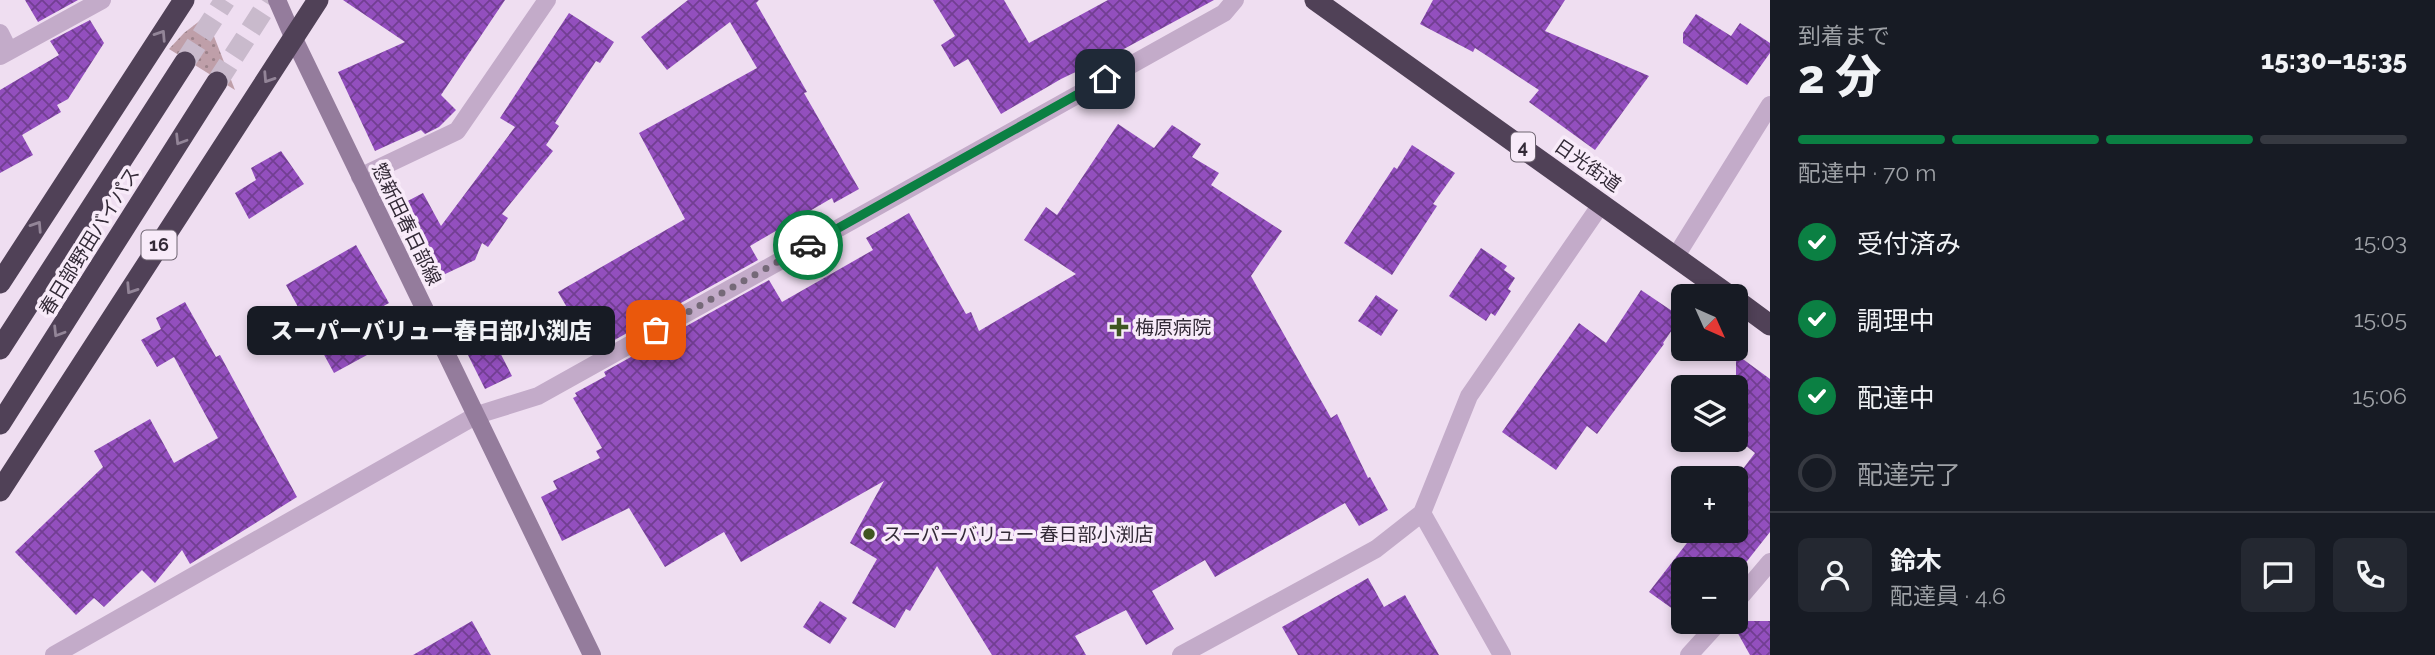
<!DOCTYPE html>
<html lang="ja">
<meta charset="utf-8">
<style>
body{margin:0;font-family:Raleway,"Noto Sans JP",sans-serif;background:#242831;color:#f1f3f6;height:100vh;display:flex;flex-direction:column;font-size:26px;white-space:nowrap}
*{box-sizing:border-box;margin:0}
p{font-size:23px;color:#9ea1a6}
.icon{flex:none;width:38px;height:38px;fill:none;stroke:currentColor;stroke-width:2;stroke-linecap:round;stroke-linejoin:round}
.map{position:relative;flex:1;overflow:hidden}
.panel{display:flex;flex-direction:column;background:#171b24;width:665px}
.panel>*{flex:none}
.needle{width:46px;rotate:135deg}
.tools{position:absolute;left:1671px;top:284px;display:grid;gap:14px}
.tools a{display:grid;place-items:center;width:77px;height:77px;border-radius:10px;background:#171b24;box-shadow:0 4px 10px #0003;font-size:35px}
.pin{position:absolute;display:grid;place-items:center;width:60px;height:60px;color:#fff;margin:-30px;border-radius:14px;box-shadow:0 4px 10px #0006}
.courier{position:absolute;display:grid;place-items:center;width:70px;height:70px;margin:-35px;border:5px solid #0b8043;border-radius:50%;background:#fff;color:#222;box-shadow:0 2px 9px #0007}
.bubble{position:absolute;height:49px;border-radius:10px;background:#171b24;box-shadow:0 4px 10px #0003;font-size:23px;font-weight:800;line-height:49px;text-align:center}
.head em{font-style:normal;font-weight:800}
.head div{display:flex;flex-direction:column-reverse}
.head{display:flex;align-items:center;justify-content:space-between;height:119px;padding:0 28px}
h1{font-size:46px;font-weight:800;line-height:52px}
.bar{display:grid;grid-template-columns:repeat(4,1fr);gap:10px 7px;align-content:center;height:84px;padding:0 28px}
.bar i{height:9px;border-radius:5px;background:#363941}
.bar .current{background:#0b8043}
.bar p{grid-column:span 4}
.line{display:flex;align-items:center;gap:18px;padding:0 28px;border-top:2px solid #363941}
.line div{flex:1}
.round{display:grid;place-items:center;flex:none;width:74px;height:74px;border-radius:10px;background:#242831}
ol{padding:0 28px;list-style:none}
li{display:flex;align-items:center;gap:21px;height:77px}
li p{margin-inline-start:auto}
li .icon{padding:7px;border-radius:50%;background:#0b8043;color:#fff;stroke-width:4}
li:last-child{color:#9ea1a6}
li i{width:38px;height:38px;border:4px solid #363941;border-radius:50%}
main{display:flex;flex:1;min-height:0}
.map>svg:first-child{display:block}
.grass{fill:url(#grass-dots)}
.building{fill:url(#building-cross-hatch)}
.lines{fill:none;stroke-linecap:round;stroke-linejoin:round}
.highway-tunnel{stroke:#c9bacc;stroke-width:21;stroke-dasharray:21 10;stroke-linecap:butt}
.street{stroke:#c3abc9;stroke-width:18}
.secondary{stroke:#947c9c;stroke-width:18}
.highway{stroke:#504157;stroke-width:21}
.oneway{stroke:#938598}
.done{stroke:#756978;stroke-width:7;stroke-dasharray:0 12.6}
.route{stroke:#0b8043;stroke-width:9}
.poi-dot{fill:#3f5622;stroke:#f8ebf9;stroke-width:2.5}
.labels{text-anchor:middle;stroke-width:7;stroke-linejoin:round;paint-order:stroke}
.shield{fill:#f8ebf9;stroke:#6e6471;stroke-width:2}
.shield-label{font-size:18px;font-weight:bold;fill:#332a37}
.street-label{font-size:19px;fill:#332a37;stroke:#f8ebf9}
.poi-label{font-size:19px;fill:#332a37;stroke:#f8ebf9;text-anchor:start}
</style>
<main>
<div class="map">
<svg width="1770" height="655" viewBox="0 0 1770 655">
<defs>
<pattern id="grass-dots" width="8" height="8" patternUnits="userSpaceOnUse" patternTransform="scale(1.75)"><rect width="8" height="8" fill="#bf9fa9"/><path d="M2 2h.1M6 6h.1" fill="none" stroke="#9c828a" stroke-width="1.8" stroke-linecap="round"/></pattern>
<pattern id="building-cross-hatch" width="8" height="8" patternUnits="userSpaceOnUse" patternTransform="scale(1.75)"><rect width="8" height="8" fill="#934fbe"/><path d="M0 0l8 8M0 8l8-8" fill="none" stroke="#723e92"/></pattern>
</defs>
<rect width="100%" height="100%" fill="#efdef1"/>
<!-- grass -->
<path class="grass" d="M206 16 235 90 169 49 184 33Z"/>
<!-- building -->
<path class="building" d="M25 0H78L38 22Z
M343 0H505L441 95 456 110 439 127 425 134 421 130 375 151 338 72 405 42Z
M688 0H759L756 3 807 92 804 93 859 189 834 203 832 198 750 246 758 260 593 352 558 292 685 219 639 133 757 68 730 22 667 70 641 37Z
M933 0H1004L1029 43 1108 0H1214L1087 69 1086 67 1061 79 1001 114 968 59 954 67 941 45 955 36Z
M1433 0H1565L1545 31 1649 76 1595 150 1529 102 1539 90 1475 48 1473 52 1420 24Z
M569 13 614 42 600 63 596 61 555 123 559 126 546 145 553 151 502 214 508 218 488 247 482 243 475 260 443 275 433 254 425 258 400 205 423 193 441 226 515 127 500 118Z
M1696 14 1731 36 1740 23 1770 43V53L1747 85 1683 43V33Z
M90 20 104 43 68 99 57 105 61 112 22 135 33 155 0 173V90L59 55 50 41Z
M1118 124 1154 148 1172 125 1201 144 1192 157 1219 173 1211 185 1282 231 1251 276 1331 418 1337 414 1368 478 1370 477 1388 510 1359 526 1345 503 1215 577 1205 560 1152 591 1174 629 1146 645 1126 610 1075 636 1086 655H992L937 566 910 611 906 609 895 628 852 603 877 559 850 543 884 481 741 562 724 532 665 567 629 508 562 541 541 497 557 489 553 481 600 458 596 451 602 448 573 398 577 396 575 393 606 376 604 372 769 280 782 302 873 250 866 238 909 213 966 314 971 312 979 331 1076 274 1024 240 1046 207 1057 215Z
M1412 145 1455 173 1433 204 1437 206 1392 275 1344 243 1394 167 1397 169Z
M281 151 304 184 249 219 235 193 256 180 251 168Z
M356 245 389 303 350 325 367 355 334 373 286 285Z
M1481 248 1507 266 1504 270 1515 278 1508 289 1511 291 1495 316 1491 313 1486 321 1449 296Z
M1641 290 1681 317 1663 343 1664 344 1597 434 1587 426 1556 470 1502 432 1579 323 1606 343Z
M1376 295 1398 310 1381 336 1358 321Z
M185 302 216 357 220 355 297 497 190 564 182 550 155 583 142 570 104 607 94 598 76 615 15 552 103 467 94 451 150 419 174 463 218 438 174 357 157 367 141 340 161 329 156 318Z
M490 333 512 376 485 389 464 347Z
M1736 354 1770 379V532L1736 575V569H1684V617L1649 592 1697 530H1736V478L1755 453 1736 438Z
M1368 578 1384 607 1405 595 1439 655H1298L1282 627Z
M820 601 847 618 830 644 803 627Z
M472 621 491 655H413Z
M1731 621H1770V655H1750Z"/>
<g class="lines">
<!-- highway-tunnel -->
<path class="highway-tunnel" d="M185 62 225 0
M217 82 270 0"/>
<!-- street -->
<path class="street" d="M0 33 9 51
M0 56 102 0
M360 177 457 131 547 0
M1676 256 1770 105
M1422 513 1502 655
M1736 602 1770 562
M54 655 477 415 538 396 1224 13 1235 0
M1181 655 1376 549 1422 513 1469 396 1602 203
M1689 655 1720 621"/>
<!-- secondary -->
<path class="secondary" d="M277 0 294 39 592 655"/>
<!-- highway -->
<path class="highway" d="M1315 0 1730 296
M0 283 184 0
M1736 300 1770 325
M0 349 185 62
M0 424 217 82
M0 491 318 0"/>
</g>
<!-- one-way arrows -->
<defs><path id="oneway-chevron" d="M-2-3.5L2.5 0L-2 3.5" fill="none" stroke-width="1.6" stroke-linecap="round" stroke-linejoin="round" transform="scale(1.75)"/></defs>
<g class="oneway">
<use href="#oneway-chevron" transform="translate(161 35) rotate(-57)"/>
<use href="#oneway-chevron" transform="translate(268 78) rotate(123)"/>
<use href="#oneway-chevron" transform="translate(180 140) rotate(122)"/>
<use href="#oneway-chevron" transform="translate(37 226) rotate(-57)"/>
<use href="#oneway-chevron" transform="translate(131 289) rotate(123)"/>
<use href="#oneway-chevron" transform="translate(58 332) rotate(122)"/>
</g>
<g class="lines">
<!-- done -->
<path class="done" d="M656 330 808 245"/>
<!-- route -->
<path class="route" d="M808 245 1105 79"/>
</g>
<!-- markers -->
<g class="poi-dot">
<path d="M1115.5 316.5h7v7h7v7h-7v7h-7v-7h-7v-7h7z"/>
<circle cx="869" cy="534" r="7"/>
</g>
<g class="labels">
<!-- shield labels -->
<g class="shield">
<rect x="1511" y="132.5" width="24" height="29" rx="5"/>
<rect x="141.5" y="230.5" width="35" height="29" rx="5"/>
</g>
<g class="shield-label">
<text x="1523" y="153">4</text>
<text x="159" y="251">16</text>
</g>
<!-- street labels -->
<g class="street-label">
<text transform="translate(1588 165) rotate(35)" y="7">日光街道</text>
<text transform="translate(407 224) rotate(64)" y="7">惣新田春日部線</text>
<text transform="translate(89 241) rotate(-58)" y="7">春日部野田バイパス</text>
</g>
<!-- poi labels -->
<g class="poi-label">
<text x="1135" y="334">梅原病院</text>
<text x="883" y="541">スーパーバリュー 春日部小渕店</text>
</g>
</g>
</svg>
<div class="tools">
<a><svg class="needle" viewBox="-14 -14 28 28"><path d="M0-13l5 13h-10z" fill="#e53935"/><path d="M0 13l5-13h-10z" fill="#9ea1a6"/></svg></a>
<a><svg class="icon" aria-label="layers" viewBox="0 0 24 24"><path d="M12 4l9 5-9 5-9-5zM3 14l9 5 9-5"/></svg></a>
<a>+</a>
<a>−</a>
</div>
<div class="pin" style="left:656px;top:330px;background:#ea580c"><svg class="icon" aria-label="bag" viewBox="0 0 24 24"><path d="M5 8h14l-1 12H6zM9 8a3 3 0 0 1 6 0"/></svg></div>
<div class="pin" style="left:1105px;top:79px;background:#1f2937"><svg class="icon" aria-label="home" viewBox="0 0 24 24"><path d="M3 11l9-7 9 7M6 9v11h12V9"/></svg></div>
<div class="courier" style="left:808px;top:245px"><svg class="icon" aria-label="car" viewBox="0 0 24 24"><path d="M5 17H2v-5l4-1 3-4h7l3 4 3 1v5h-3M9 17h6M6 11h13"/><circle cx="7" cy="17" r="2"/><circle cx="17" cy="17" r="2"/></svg></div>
<div class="bubble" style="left:247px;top:306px;width:368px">スーパーバリュー春日部小渕店</div>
</div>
<section class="panel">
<div class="head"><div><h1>2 分</h1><p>到着まで</p></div><em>15:30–15:35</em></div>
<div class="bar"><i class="current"></i><i class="current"></i><i class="current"></i><i></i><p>配達中 · 70 m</p></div>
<ol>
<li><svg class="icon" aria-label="check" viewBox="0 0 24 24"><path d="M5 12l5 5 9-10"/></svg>受付済み<p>15:03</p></li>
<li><svg class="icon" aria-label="check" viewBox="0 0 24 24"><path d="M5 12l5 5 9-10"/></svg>調理中<p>15:05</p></li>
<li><svg class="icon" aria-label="check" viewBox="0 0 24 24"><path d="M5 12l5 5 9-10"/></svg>配達中<p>15:06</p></li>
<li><i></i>配達完了</li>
</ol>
<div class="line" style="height:126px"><a class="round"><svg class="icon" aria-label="person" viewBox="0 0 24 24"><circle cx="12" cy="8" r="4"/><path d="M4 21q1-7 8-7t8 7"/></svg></a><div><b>鈴木</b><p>配達員 · 4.6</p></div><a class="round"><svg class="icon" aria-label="chat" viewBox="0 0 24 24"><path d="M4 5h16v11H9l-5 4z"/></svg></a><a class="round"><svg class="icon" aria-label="phone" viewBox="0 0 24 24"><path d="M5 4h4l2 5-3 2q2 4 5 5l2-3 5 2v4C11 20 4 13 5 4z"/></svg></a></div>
</section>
</main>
